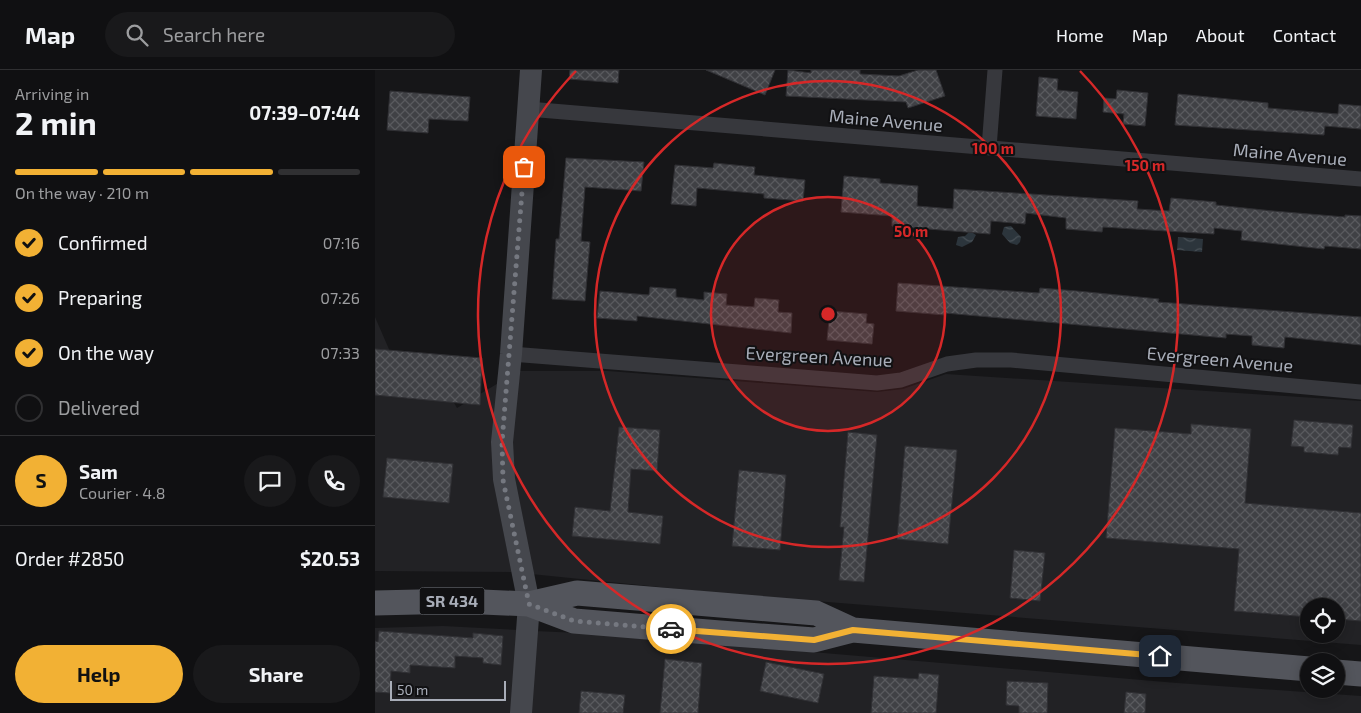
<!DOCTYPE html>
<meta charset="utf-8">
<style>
body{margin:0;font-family:"Exo 2",sans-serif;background:#19191b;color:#f1f3f6;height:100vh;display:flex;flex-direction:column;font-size:19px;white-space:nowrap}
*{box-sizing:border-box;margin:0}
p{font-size:16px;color:#9c9d9f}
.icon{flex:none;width:28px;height:28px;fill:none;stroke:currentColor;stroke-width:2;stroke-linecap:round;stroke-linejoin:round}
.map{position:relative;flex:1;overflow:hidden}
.panel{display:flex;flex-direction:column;background:#101012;width:375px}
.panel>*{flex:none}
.buttons{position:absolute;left:925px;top:528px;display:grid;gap:10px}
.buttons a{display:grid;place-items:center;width:45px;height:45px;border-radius:50%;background:#101012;box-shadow:0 2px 12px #0003,0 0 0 1px #303032;font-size:25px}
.scale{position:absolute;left:15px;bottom:12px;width:116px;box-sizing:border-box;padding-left:5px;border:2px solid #a8adb8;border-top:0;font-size:14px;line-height:18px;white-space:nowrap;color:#a8adb8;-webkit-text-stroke:4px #111113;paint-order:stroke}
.pin{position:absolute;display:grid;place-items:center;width:42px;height:42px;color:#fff;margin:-21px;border-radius:10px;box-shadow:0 2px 8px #0006}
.courier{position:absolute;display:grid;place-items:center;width:50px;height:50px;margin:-25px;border:4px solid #f2b134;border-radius:50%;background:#fff;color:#222;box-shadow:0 1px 6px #0007}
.head em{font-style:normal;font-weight:700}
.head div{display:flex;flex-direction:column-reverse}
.head{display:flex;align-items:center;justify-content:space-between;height:85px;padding:0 15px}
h1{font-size:32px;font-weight:700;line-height:38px}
.bar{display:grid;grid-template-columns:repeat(4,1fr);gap:8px 5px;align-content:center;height:60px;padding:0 15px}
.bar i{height:6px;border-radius:4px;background:#303032}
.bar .on{background:#f2b134}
.bar p{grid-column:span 4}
.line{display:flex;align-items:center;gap:12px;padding:0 15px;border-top:1px solid #303032}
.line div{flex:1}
.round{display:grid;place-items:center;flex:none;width:52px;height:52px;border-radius:26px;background:#19191b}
ol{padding:0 15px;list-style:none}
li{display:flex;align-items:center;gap:15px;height:55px}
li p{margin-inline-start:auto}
li .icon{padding:5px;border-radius:50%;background:#f2b134;color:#111;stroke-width:4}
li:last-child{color:#9c9d9f}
li i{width:28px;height:28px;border:2px solid #303032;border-radius:50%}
.primary-button{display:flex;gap:10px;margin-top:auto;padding:10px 15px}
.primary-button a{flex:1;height:58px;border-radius:30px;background:#f2b134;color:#111;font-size:20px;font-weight:700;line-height:58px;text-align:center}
.primary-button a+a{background:#19191b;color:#f1f3f6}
header{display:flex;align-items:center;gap:30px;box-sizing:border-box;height:70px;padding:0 25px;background:#101012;border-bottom:1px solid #303032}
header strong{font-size:24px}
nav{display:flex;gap:28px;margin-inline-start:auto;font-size:18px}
.search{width:350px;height:45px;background:#19191b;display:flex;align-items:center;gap:12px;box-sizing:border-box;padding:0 18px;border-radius:28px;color:#9c9d9f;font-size:19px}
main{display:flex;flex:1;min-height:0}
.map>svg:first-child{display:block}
.built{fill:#222225;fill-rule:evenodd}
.water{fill:url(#water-waves)}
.building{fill:url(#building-cross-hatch);stroke:#303034}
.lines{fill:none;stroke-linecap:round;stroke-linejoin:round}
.street{stroke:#37383d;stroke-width:15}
.secondary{stroke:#45474d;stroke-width:22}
.primary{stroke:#53555c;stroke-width:25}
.done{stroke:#757880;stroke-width:5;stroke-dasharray:0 9}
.route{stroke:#f2b134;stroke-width:6}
.ring{fill:none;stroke:#d62828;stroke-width:2.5}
.labels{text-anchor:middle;stroke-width:4;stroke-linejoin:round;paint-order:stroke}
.shield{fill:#111113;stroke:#7b7e86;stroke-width:1}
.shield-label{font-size:16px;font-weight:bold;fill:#a8adb8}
.street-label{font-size:18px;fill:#a8adb8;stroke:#111113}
.centre{fill:#d62828;stroke:#111113;stroke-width:2.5}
.ring-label{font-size:15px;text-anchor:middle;font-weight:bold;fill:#d62828;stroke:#111113;stroke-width:4;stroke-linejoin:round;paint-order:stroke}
</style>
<header>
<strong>Map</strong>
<div class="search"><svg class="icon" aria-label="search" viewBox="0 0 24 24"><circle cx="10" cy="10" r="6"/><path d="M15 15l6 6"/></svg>Search here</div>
<nav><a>Home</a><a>Map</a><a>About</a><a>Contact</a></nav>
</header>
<main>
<section class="panel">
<div class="head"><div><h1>2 min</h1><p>Arriving in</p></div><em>07:39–07:44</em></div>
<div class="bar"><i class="on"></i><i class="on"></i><i class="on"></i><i></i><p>On the way · 210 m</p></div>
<ol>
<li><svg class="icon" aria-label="check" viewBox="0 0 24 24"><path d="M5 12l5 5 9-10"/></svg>Confirmed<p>07:16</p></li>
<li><svg class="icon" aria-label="check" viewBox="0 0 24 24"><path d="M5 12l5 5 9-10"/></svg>Preparing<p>07:26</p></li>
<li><svg class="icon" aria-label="check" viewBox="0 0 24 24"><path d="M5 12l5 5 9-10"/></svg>On the way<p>07:33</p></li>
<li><i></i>Delivered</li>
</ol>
<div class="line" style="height:90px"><b class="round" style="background:#f2b134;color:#111">S</b><div><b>Sam</b><p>Courier · 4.8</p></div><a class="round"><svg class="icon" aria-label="chat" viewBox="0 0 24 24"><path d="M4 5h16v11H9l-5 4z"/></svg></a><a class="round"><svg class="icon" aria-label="phone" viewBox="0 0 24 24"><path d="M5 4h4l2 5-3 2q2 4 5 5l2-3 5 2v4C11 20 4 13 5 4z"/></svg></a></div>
<div class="line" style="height:65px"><div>Order #2850</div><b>$20.53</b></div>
<div class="primary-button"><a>Help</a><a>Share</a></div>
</section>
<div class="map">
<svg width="986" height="643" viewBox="0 0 986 643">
<defs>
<pattern id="water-waves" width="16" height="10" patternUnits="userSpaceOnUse" patternTransform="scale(1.25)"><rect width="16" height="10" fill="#2c353c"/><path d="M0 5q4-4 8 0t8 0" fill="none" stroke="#485056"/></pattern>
<pattern id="building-cross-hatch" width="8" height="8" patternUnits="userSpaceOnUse" patternTransform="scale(1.25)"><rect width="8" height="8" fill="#404145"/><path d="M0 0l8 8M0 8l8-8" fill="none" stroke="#595a5e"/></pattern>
</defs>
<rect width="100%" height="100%" fill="#161618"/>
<!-- built -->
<path class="built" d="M0 247 20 293 52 284 82 338 125 312 139 502 0 501Z
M145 301H233L502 322 528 319 571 304 986 331V575L353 524 156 504 136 408 135 372ZM934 536H961V564H934Z
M68 556 144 560 138 643H0V558Z
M160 561 226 564 802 613 986 626V643H154Z"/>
<!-- water -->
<path class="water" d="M636 156 646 167 645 172 642 175 635 173 627 164 629 157Z
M595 161 601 165 597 172 587 177 581 175 583 167 590 166Z
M803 167 828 169 827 182 802 180Z"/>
<!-- building -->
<path class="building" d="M195 0H244L243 13 194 9Z
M331 0H400L390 25Z
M413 0 436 3V0H485V4L524 6 543 0H561L570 26 533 38 531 32 411 26Z
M664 7 683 9 682 20 703 22 701 49 661 46Z
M742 20 773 23 770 56 748 54 749 44 728 42 729 28 741 29Z
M15 21 95 27 93 51 54 49 53 63 12 60Z
M803 24 893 33V38L963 44 964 34 986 36V59L950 56 949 65 800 55Z
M191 88 269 92 266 121 210 117 206 171 215 172 210 231 177 229 181 169H184Z
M339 93 380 97 379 105 430 110 428 131 389 128V124L322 118 321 136 296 134 300 95 338 98Z
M469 106 505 109V113L543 116 542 136 578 139 579 119 763 131 762 139 794 141 796 128 841 132V135L898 141 970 147V145L986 146V179L950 176 949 179 866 170 867 161 839 158V164L728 157 727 162 691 159V148L651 143 650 154 616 151 615 164 517 156V146L466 142Z
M523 213 664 223 665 218 702 221 784 229 783 232 986 247V275L910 267 909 278 877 275V266L851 264V268L570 243V245L521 241Z
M275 217 301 219V227L329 230V222L352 224 351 235 379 237 380 228 404 230 403 242 417 243 416 263 262 246V251L222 248 225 221 274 225Z
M455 241 492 244 491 253 499 254 497 274 452 270Z
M0 279 107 288 105 335 0 325Z
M919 350 978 355 976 378 964 377 963 385 929 382V377L916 376Z
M816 354 876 359 870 433 986 443V551L961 549V536H934V547L859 541 864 479 731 468 740 358 816 364Z
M244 357 285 360 282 401 256 399 253 442 288 446 285 474 197 466 200 437 235 441Z
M473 362 502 365 489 512 464 510 469 457H465Z
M530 376 582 380 573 474 522 469Z
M12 388 78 394 74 433 8 427Z
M364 400 411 405 405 480 357 476Z
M639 480 670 483 665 531 635 528Z
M4 561 98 568V563L128 566 126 595 108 593V588L80 586V598L35 595V603L16 601 15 623 0 622V571L3 572Z
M290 589 327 593 323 643H285Z
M391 592 449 604 443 633 385 621Z
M544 603 564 605 561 643H496L499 606 543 609Z
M632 611 673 613 672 643H644V636L631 635Z
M206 621 250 625 248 643H204Z
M751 622 771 624 770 643H749Z"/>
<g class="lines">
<!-- street -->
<path class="street" d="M153 39 986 109
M614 78 620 0
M136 284 502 313 526 310 572 294 601 290H636L986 322"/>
<!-- secondary -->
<path class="secondary" d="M146 643 154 534 129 409 127 372 136 284 156 0"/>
<!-- primary -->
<path class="primary" d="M0 533 85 531 154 534 202 523 441 543 478 560 934 599
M154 534 199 551 345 563 439 570 478 560
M961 602 986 604"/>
</g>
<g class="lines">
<!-- done -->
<path class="done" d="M149 97 127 372 128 410 154 534 199 551 296 559"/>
<!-- route -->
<path class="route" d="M296 559 439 570 478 560 785 586"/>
</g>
<!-- distance rings -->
<circle cx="453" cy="244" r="117" fill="#d62828" fill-opacity=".12"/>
<g class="ring">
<circle cx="453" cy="244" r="117"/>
<circle cx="453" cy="244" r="233"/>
<path d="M705 1A350 350 0 1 1 201 1"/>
</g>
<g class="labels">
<!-- shield labels -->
<rect class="shield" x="44.5" y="517.5" width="65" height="27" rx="4"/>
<g class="shield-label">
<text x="77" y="537">SR 434</text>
</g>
<!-- street labels -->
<g class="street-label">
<text transform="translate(511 51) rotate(5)" y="6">Maine Avenue</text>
<text transform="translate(915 85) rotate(5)" y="6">Maine Avenue</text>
<text transform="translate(444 287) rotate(3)" y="6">Evergreen Avenue</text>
<text transform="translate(845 290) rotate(5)" y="6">Evergreen Avenue</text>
</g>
</g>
<circle cx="453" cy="244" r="8" class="centre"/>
<g class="ring-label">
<text x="618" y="84">100 m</text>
<text x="770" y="101">150 m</text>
<text x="536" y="167">50 m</text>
</g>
</svg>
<div class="buttons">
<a><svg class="icon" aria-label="locate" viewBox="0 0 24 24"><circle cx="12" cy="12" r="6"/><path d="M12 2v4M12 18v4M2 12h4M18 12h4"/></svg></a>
<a><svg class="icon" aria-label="layers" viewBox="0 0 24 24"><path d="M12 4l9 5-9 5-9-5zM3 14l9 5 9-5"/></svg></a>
</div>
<div class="scale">50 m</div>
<div class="pin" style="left:149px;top:97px;background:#ea580c"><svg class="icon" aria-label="bag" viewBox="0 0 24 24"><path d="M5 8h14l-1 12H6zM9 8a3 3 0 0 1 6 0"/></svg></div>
<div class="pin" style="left:785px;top:586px;background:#1f2937"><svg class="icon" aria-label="home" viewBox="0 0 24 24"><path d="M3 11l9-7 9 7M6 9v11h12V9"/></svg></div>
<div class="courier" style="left:296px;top:559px"><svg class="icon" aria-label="car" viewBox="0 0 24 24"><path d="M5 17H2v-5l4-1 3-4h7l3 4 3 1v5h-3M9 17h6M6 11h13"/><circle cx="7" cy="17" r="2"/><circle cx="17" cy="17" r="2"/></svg></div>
</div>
</main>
